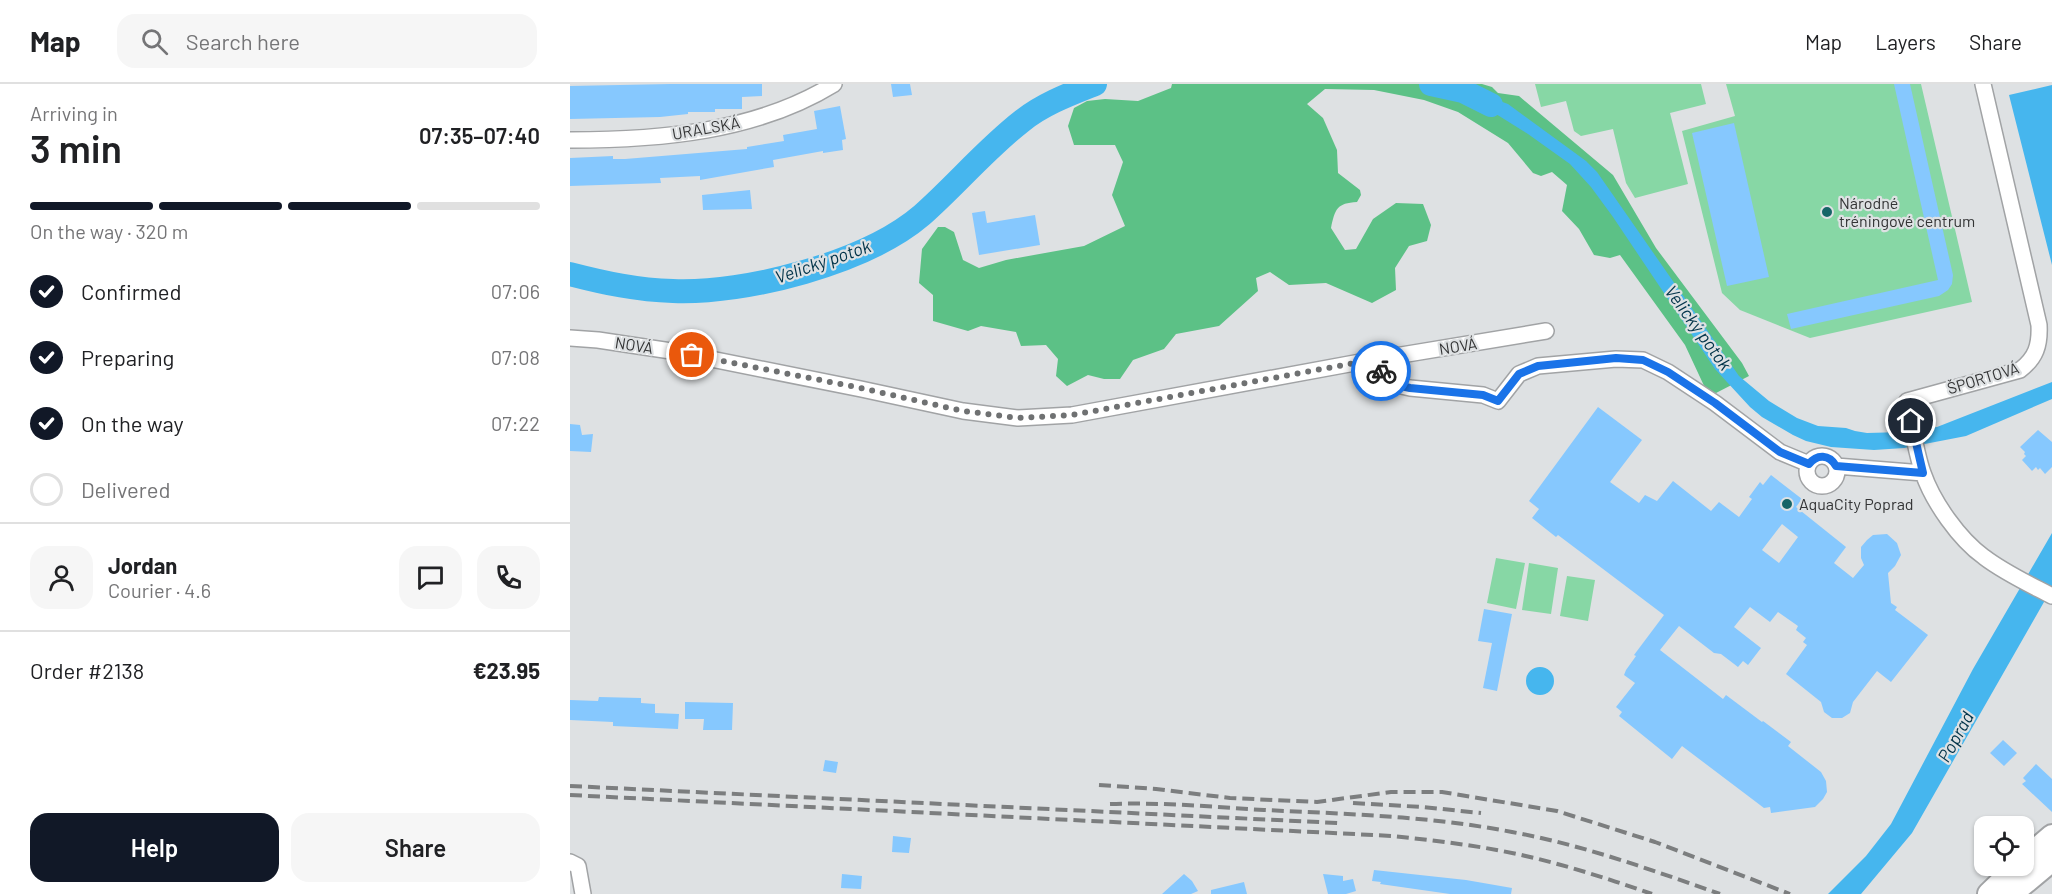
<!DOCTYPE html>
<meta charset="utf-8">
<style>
body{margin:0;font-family:Barlow,sans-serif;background:#f6f6f6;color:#202124;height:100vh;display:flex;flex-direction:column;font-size:22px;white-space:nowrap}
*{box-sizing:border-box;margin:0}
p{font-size:20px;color:#757577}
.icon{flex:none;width:33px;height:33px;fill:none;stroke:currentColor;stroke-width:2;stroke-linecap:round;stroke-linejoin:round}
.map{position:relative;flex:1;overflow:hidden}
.side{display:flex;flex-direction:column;background:#fff;width:570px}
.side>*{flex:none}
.fabs{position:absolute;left:1404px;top:732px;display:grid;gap:12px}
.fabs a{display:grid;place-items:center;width:60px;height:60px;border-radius:12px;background:#fff;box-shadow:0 2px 4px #0004;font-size:30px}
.pin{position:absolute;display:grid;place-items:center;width:51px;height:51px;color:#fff;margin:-26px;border:3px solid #fff;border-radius:50%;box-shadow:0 2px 6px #0007}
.courier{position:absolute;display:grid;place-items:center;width:60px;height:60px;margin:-30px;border:4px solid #1a73e8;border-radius:50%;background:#fff;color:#222;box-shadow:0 2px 8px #0007}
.headline em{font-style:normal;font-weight:600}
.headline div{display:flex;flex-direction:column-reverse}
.headline{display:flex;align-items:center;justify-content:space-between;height:102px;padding:0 30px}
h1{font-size:39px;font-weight:600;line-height:45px}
.bar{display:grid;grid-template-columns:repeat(4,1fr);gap:9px 6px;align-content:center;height:72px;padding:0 30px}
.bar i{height:8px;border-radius:4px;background:#e0e0e0}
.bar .selected{background:#111827}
.bar p{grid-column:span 4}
.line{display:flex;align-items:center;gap:15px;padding:0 30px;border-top:2px solid #e0e0e0}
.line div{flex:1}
.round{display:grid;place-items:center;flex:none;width:63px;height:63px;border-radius:18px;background:#f6f6f6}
ol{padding:0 30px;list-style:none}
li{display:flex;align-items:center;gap:18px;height:66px}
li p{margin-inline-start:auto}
li .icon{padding:6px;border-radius:50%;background:#111827;color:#fff;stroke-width:4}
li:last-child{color:#757577}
li i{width:33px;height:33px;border:3px solid #e0e0e0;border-radius:50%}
.action{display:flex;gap:12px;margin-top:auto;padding:12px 30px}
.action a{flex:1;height:69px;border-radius:18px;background:#111827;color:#fff;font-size:24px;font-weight:600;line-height:69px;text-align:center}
.action a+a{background:#f6f6f6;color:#202124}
header{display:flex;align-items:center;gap:36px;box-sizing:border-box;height:84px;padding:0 30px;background:#fff;border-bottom:2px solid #e0e0e0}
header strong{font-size:28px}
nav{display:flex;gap:33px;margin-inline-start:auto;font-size:21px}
.search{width:420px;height:54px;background:#f6f6f6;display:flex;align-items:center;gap:15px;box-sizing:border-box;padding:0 21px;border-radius:18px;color:#757577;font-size:22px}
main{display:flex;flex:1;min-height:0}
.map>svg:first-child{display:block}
.green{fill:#87d7a5}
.forest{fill:#5cc186}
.water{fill:#46b6ee}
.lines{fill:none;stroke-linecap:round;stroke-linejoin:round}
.river{stroke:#46b6ee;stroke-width:24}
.building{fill:#86c8fe;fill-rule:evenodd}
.minor-casing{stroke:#a1a3a5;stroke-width:18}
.primary-casing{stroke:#a1a3a5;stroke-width:26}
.minor{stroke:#fff;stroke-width:15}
.primary{stroke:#fff;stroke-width:22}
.rail{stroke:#7c7e7f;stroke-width:4;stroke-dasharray:12 6;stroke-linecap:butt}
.done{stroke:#6f7172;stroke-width:6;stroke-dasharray:0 10.8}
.route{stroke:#1a73e8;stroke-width:8}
.poi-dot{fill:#166567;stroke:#dee1e3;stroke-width:2}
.labels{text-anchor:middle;stroke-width:4.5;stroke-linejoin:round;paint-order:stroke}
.street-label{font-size:16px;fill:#333435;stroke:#dee1e3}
.poi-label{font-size:16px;fill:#333435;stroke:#dee1e3;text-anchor:start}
.water-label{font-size:18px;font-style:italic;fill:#003349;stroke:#dee1e3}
</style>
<header>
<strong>Map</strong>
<div class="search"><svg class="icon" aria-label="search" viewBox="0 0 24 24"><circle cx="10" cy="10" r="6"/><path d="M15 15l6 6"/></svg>Search here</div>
<nav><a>Map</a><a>Layers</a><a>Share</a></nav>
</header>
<main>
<section class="side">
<div class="headline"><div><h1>3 min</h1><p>Arriving in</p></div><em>07:35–07:40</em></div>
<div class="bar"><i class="selected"></i><i class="selected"></i><i class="selected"></i><i></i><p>On the way · 320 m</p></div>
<ol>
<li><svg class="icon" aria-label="check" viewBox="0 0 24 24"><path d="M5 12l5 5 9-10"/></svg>Confirmed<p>07:06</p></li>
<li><svg class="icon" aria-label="check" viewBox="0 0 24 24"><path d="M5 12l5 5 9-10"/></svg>Preparing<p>07:08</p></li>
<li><svg class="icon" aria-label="check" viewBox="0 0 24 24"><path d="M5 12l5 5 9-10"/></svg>On the way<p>07:22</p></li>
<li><i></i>Delivered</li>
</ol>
<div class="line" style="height:108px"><a class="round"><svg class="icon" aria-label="person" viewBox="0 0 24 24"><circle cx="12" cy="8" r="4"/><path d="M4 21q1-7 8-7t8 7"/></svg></a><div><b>Jordan</b><p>Courier · 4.6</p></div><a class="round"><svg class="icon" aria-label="chat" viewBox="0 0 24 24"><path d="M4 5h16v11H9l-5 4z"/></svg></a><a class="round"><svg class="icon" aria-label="phone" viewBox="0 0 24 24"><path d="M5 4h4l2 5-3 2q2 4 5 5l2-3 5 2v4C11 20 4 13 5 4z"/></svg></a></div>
<div class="line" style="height:78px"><div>Order #2138</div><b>€23.95</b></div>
<div class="action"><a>Help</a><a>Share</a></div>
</section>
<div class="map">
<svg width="1482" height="810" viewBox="0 0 1482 810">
<rect width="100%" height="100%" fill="#dee1e3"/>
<!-- green -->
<path class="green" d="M965 0H1131L1136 20 1100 29 1118 100 1065 114 1056 99 1043 45 1011 52 1004 47 996 17 971 23Z
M1156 0H1351L1402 218 1240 254 1170 226 1152 209 1112 47 1165 32Z
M926 474 955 479 946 525 917 519Z
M959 479 988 484 981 530 952 526Z
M997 492 1025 496 1018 537 990 532Z"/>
<!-- forest -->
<path class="forest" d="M602 0H912L922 3 928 9 949 12 1043 91 1086 164 1172 279 1179 292 1146 309 1136 306 1115 261 1050 171 1040 174 1024 171 1009 145 992 127 997 101 982 88 971 92 963 89 938 59 888 28 854 16 804 6 755 5 737 20 753 34 767 66 768 89 790 106 791 111 787 118C767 119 765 125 761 144L775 166 786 165 803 135 826 119 853 120 861 141 857 157 839 162 825 184 826 206 802 219 756 199 719 201 700 188 686 194 688 207 649 242 606 250 594 265 563 276 550 295H534L518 291 497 302 486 292 488 275 476 261 451 262 446 248 411 242 398 247 363 237V211L349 199 352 165 368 143H375L384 148 393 176 409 184 436 176 514 162 555 142 542 111 553 78 545 61H504L498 42 504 24 517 17 535 15 568 17 601 4Z"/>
<!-- water -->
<path class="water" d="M1482 1V181L1439 11Z
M894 4 938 20 1016 77 1027 88 1169 292 1199 317 1227 334 1248 342 1276 344 1285 347 1297 349 1333 348 1367 343 1482 298V315L1396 352 1334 364 1304 366 1261 363 1236 357 1223 351 1192 333 1180 323 1145 285 1043 133 1021 103 1000 80 958 50 926 30 890 15Z
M1482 449V504L1342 749 1291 810H1258L1296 772 1321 740 1403 585Z
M956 597a14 14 0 1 1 28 0a14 14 0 1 1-28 0Z"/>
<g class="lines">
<!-- river -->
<path class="river" d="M861 0 893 7 921 21
M0 190C35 199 67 206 103 207 176 210 296 179 352 131 386 101 416 65 452 37 473 20 500 10 525 0"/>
</g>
<!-- building -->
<path class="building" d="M100 0H192V12L172 13V25H145V28H118V30L90 33 0 35V2Z
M321 0H340L342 11 323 13Z
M1324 0H1340L1383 191 1382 200 1378 206 1369 212 1221 245 1217 230 1368 196Z
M270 22 276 55 272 56 273 66 253 69V67L203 76 204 83 130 96V92L90 94 91 99 0 102V74L43 72V75H55L177 65V63L214 57 213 51 247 45 244 27Z
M1164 39 1199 193 1157 202 1122 49Z
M180 106 182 125 133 126 132 111Z
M415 127 417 139 465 131 470 161 409 171 402 129Z
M1028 323 1072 356 1040 398 1069 419 1075 411 1087 417 1103 397 1141 427 1149 418 1169 433 1182 415 1179 413 1190 398 1193 401 1201 391 1232 415 1226 423 1276 463 1264 479 1283 494 1294 481 1291 474V463L1297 456 1303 451 1317 450 1327 459 1331 471 1325 482 1318 489 1321 519 1327 523 1325 526 1358 551 1321 598 1307 587 1283 618 1280 629 1272 634H1262L1254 628 1251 618 1216 590 1237 561 1233 558 1236 554 1226 546 1228 542 1208 528 1200 538 1180 523 1164 543 1191 564 1178 581 1173 577 1168 583 1151 570 1144 569 1109 542 1090 566 1153 615 1156 611 1192 638 1193 637 1221 658 1218 662 1251 688 1256 697 1257 708 1253 715 1245 723 1201 729 1200 723 1194 724 1112 662 1102 675 1049 632 1052 628 1046 623 1065 599 1054 591 1056 586 1066 572 1064 571 1094 531 988 451 986 453 962 434 969 425 959 417ZM1212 440 1228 453 1209 479 1192 466Z
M0 340 10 341 12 351 23 350 21 368 0 367Z
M1468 346 1482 358V383L1475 390 1470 384 1468 386 1466 383 1462 387 1452 376 1456 372 1454 370 1455 368 1450 363Z
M914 525 942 530 927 607 913 604 922 559 908 557Z
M29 613 71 614V619L85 620V629L109 630 108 645 43 642V638L0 636V616L28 617Z
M115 618 163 619 162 646H133L134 635H115Z
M1433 656 1447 669 1434 682 1420 669Z
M255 676 268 678 266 689 253 687Z
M1466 680 1482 695V728L1452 700 1456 697 1453 694Z
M323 752 341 754 339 769 322 768Z
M804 786 896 796 942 804 941 810H880L810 800 811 798 802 797Z
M272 790 292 792 291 805 271 804Z
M614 790 622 797 628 807 621 810H592Z
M753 790 773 792V797L783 795 786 807 776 810H758Z
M674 798 677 810H641V806Z"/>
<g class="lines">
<defs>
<path id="minor" d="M1413 0 1469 241C1470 261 1466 274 1450 286L1337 317C1342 341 1345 366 1353 389 1363 418 1389 455 1414 473 1435 489 1459 500 1482 512
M0 56C90 56 186 48 264 0
M0 254 28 256 101 267 291 305 393 327 448 334 502 331 801 276 976 247
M801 276 823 300 840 304 913 311 928 317 949 290 968 282 1046 275 1073 276 1098 288 1145 319 1210 368 1239 380
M1237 387a15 15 0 1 1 30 0a15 15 0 1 1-30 0Z
M1266 382 1353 389
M0 778 8 782 13 810"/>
<path id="primary" d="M1454 776 1482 752
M1419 810 1448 782
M1441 810 1482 776"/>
</defs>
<!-- minor casing -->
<use href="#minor" class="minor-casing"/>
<!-- primary casing -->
<use href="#primary" class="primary-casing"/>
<!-- minor -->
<use href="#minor" class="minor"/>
<!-- primary -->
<use href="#primary" class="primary"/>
<!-- rail -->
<path class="rail" d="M529 701 586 705 660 714 747 718 821 708H872L987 727 1085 758 1220 810
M0 702 768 739
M0 711 823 752C859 756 896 760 932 767 984 777 1033 793 1082 810
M783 719 852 723 911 729
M540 720C591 718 643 723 694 726 777 730 860 732 942 748 1013 761 1082 786 1150 810"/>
</g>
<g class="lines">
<!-- done -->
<path class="done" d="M122 271 291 304 393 327 448 334 502 331 801 276 811 287"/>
<!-- route -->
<path class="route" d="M811 287 823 300 840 304 913 311 928 317 949 290 968 282 1046 274 1073 276 1098 288 1145 319 1210 368 1239 380C1247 370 1259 370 1266 382L1353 389 1341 337"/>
</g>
<!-- markers -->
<g class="poi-dot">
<circle cx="1257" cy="128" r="6"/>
<circle cx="1217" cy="420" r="6"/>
</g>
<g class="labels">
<!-- street labels -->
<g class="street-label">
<text transform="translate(136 44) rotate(-10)" y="6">URALSKÁ</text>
<text transform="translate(64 261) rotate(9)" y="6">NOVÁ</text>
<text transform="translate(888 262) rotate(-9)" y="6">NOVÁ</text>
<text transform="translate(1413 294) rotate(-17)" y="6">ŠPORTOVÁ</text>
</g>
<!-- poi labels -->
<g class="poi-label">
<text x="1269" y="125">Národné<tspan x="1269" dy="18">tréningové centrum</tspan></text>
<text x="1229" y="426">AquaCity Poprad</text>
</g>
<!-- water labels -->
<g class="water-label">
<text transform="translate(253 178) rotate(-19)" y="6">Velický potok</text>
<text transform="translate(1128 244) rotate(54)" y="6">Velický potok</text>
<text transform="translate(1386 653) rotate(-61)" y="6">Poprad</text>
</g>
</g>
</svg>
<div class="fabs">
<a><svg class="icon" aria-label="locate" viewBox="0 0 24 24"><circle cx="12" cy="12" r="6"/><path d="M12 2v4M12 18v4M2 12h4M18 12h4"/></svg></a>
</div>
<div class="pin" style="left:122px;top:271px;background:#ea580c"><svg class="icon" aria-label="bag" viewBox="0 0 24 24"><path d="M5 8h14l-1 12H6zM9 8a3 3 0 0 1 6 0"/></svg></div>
<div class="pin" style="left:1341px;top:337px;background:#1f2937"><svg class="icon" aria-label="home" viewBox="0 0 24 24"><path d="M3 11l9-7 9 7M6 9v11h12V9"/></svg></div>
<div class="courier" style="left:811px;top:287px"><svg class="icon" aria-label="bike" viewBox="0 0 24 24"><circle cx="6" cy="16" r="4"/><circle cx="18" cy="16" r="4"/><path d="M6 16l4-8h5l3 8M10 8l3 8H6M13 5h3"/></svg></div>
</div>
</main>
